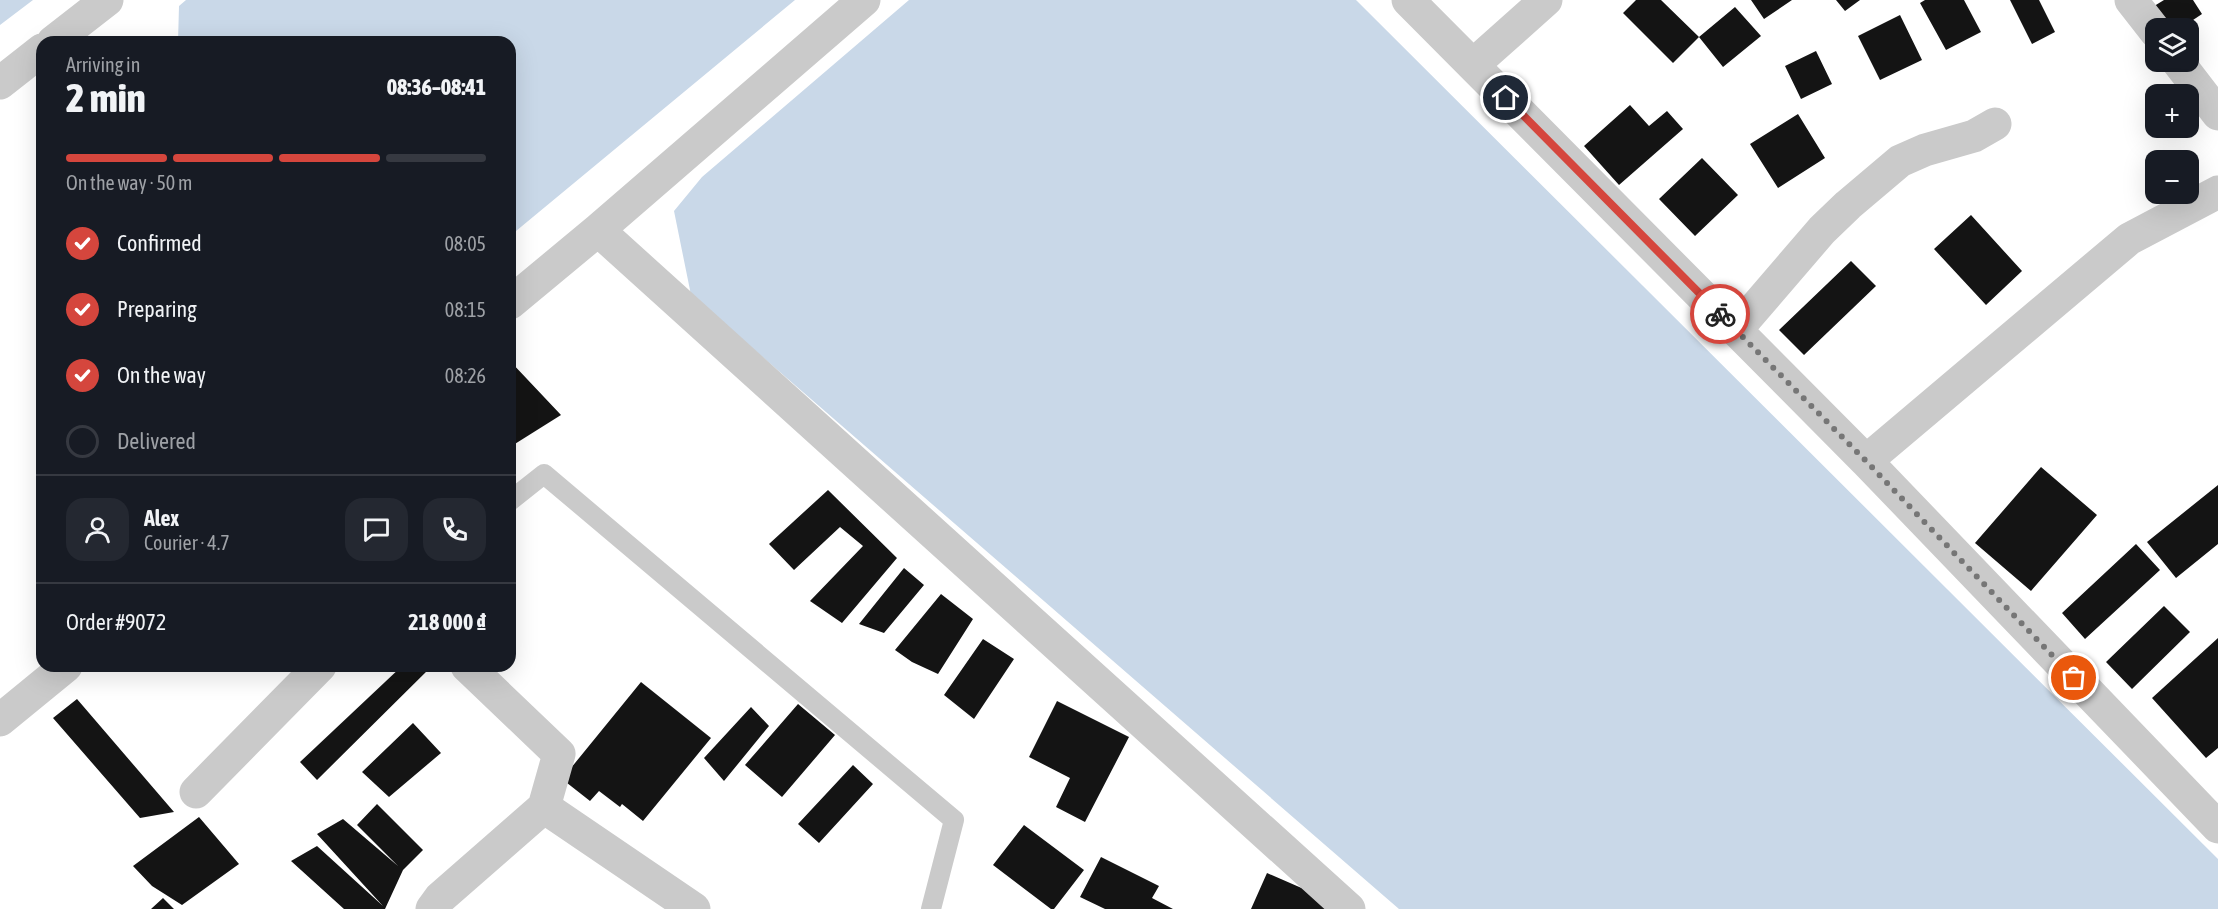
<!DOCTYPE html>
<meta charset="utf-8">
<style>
body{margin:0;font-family:"Asap Condensed",sans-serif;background:#242831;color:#f1f3f6;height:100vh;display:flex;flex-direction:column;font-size:22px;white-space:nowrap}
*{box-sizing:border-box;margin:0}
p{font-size:20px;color:#9ea1a6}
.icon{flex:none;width:33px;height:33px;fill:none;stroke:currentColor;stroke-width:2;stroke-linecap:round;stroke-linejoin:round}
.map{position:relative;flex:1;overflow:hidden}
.details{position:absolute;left:36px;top:36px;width:480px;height:636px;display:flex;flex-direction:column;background:#171b24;border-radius:18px;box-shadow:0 6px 24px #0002}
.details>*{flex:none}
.tools{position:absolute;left:2145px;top:18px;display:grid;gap:12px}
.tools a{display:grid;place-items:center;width:54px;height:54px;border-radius:12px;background:#171b24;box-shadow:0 6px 24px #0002;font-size:30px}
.pin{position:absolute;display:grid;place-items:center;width:51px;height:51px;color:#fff;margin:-26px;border:3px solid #fff;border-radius:50%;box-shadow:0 2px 6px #0007}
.courier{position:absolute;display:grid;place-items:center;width:60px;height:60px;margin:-30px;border:4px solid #d5463d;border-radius:50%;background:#fff;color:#222;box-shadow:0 2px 8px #0007}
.summary em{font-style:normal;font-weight:800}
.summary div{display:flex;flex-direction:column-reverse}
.summary{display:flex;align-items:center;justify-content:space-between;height:102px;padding:0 30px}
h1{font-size:39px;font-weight:800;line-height:45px}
.bar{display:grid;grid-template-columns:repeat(4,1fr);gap:9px 6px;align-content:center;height:72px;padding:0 30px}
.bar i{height:8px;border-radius:4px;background:#363941}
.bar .selected{background:#d5463d}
.bar p{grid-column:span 4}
.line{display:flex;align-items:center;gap:15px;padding:0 30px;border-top:2px solid #363941}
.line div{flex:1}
.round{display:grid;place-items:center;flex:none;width:63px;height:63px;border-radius:18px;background:#242831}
ol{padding:0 30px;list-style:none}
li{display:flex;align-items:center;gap:18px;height:66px}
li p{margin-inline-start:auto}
li .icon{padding:6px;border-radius:50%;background:#d5463d;color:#fff;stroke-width:4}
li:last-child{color:#9ea1a6}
li i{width:33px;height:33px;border:3px solid #363941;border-radius:50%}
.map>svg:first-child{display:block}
.water{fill:#c9d8e8}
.building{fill:#141414}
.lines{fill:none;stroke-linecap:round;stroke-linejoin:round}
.service{stroke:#cacaca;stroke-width:20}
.minor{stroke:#cacaca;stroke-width:33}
.done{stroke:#767676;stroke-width:6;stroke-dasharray:0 10.8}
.route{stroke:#d5463d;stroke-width:8}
</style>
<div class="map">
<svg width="2218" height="909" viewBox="0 0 2218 909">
<rect width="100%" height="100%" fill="#fff"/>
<!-- water -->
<path class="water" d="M0 0H33L0 25Z
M186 0H795L510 236V42H178L179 6Z
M909 0H1356L2218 859V909H1399L691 295 674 211 702 177Z"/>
<!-- building -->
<path class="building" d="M1636 0H1661L1699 37 1673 63 1623 13Z
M1751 0H1792L1764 19Z
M1836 0H1860L1845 11Z
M1925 0H1964L1981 32 1946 50 1920 3Z
M2010 0H2039L2055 32 2032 44Z
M2164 0H2193L2202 14 2181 28H2165L2151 8Z
M1735 7 1761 36 1723 67 1699 37Z
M1900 15 1922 60 1880 80 1858 36Z
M1816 51 1832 84 1801 99 1785 66Z
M1630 105 1649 126 1667 111 1683 129 1619 185 1584 146Z
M1798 114 1825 158 1778 188 1750 144Z
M1702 158 1738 195 1695 236 1659 199Z
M1971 215 2022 271 1986 305 1934 249Z
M1851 261 1876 286 1804 355 1779 330Z
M510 361 561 415 510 447Z
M2041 467 2097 515 2031 591 1975 543Z
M2218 485V544L2176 578 2147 542Z
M828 490 897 558 842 623 810 601 863 546 840 527 794 570 769 544Z
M2136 544 2160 570 2085 639 2062 613Z
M904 568 924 585 884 633 859 624Z
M941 594 973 619 938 674 912 662 895 650Z
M2164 606 2190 632 2132 689 2106 662Z
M2218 638V748L2206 758 2152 698Z
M983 639 1014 659 974 719 944 695Z
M402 666H432L317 780 300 762Z
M641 682 711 738 643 821 622 804 620 807 599 791 590 801 562 779Z
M77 699 174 812 140 818 53 718Z
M1057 701 1129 737 1085 822 1056 807 1070 778 1029 757Z
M798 704 835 735 782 797 745 765Z
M751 707 769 726 724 781 704 758Z
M413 723 441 753 389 797 362 772Z
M853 765 873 784 819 843 798 824Z
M377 804 423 850 403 870 385 909H344L291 861 317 846 383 906 317 834 343 819 398 866 357 825Z
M199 817 239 864 182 905 152 886 133 866Z
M1024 825 1084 870 1054 909H1051L993 865Z
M1101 857 1159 886 1152 898 1173 909H1105L1080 897Z
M1267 873 1313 893 1330 909H1251Z
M163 898 174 909H151Z"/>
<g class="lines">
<!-- service -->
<path class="service" d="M510 501 544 474 954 820 931 909"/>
<!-- minor -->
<path class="minor" d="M1408 0 1866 461 2129 239 2218 192
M2131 0 2156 32
M53 42 107 0
M2178 62 2218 114
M1473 65 1546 0
M0 83 42 50
M598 230 1349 909
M510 303 598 230 864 0
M1736 330 1822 230 1848 205 1900 161 1925 150 1974 136 1995 124
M1866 461 2218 827
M467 666 559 754 544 807 694 909
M0 720 66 666
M196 792 320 666
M432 909 440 898 544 807"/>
</g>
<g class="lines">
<!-- done -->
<path class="done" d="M1720 314 1866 461 2074 678"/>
<!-- route -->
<path class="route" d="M1506 98 1720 314"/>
</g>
</svg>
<div class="tools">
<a><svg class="icon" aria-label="layers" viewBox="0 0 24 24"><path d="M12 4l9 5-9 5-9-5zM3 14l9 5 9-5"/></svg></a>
<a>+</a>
<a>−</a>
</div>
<div class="pin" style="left:2074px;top:678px;background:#ea580c"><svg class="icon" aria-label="bag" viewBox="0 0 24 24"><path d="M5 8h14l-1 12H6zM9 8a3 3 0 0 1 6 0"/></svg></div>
<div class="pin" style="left:1506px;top:98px;background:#1f2937"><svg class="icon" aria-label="home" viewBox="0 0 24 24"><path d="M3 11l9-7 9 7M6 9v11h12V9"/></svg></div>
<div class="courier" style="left:1720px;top:314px"><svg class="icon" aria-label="bike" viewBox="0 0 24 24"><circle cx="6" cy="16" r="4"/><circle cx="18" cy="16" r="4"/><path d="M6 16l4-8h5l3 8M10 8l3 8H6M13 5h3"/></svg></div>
<section class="details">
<div class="summary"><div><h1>2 min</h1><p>Arriving in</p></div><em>08:36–08:41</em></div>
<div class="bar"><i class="selected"></i><i class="selected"></i><i class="selected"></i><i></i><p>On the way · 50 m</p></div>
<ol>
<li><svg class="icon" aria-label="check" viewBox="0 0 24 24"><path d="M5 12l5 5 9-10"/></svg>Confirmed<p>08:05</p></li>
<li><svg class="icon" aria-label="check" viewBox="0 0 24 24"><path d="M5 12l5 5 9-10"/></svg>Preparing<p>08:15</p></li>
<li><svg class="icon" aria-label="check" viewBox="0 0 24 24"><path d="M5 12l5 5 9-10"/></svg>On the way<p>08:26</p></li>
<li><i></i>Delivered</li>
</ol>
<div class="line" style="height:108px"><a class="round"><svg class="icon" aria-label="person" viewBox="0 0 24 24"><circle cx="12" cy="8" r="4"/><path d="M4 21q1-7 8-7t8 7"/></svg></a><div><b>Alex</b><p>Courier · 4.7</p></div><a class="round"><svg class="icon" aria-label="chat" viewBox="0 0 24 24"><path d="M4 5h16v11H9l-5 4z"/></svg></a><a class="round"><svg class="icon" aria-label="phone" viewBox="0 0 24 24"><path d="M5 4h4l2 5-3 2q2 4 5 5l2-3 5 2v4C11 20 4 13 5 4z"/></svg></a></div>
<div class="line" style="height:78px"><div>Order #9072</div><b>218 000 ₫</b></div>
</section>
</div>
